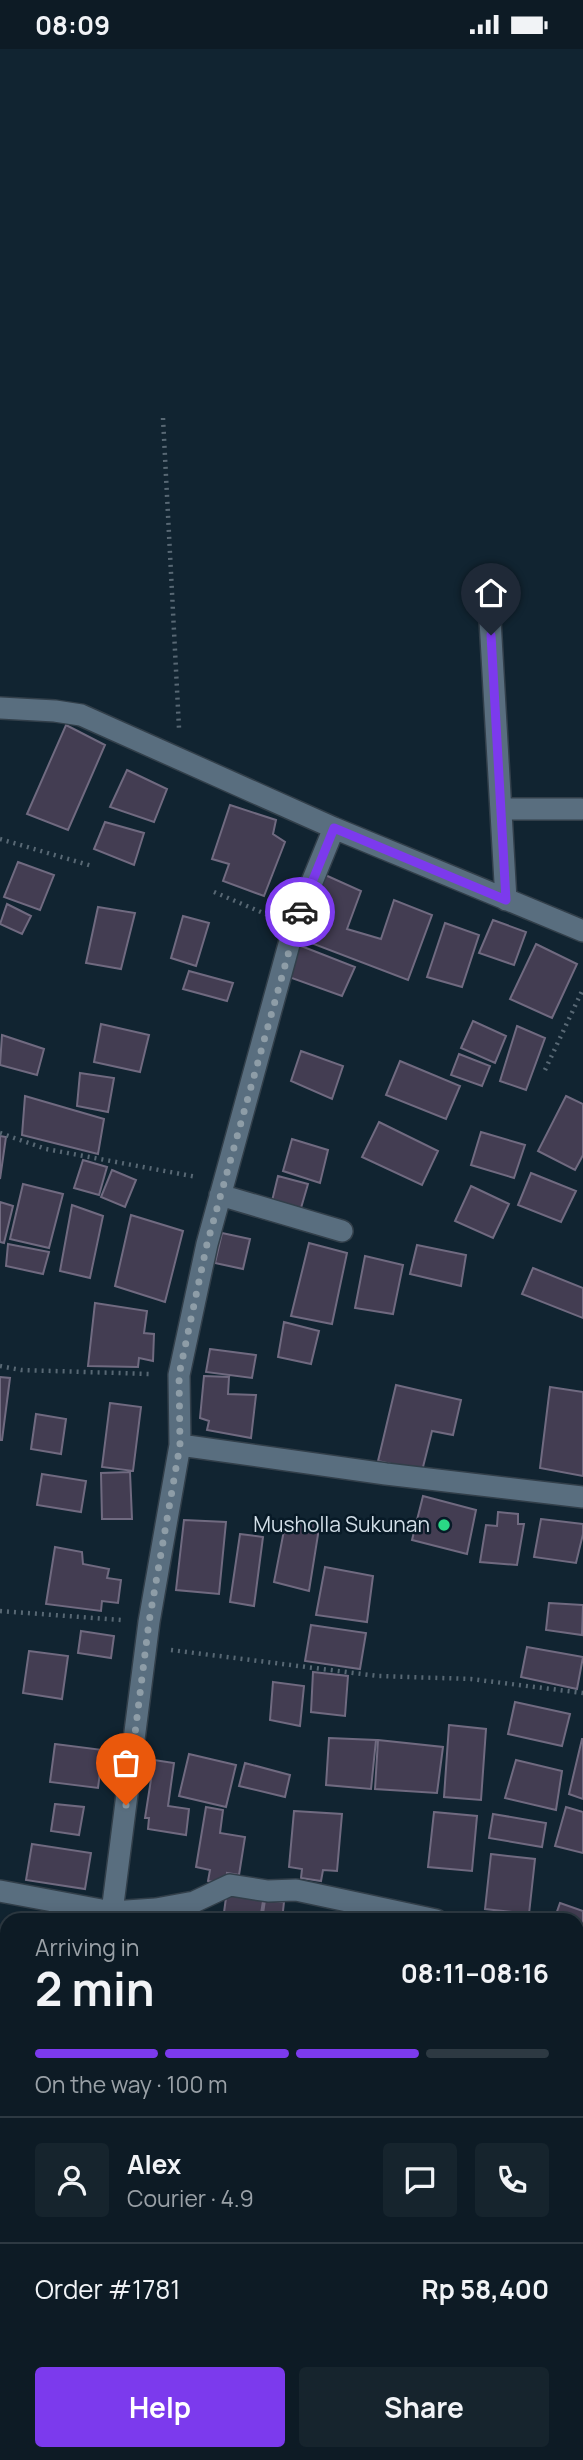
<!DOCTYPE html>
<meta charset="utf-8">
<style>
body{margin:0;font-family:Manrope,sans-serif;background:#16242d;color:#f1f3f6;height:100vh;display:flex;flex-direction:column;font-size:26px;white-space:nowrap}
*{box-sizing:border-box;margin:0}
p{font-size:23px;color:#9aa1a7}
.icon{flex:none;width:38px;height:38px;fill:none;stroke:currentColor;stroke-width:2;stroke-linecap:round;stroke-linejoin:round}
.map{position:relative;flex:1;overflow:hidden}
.side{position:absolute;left:0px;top:1864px;width:584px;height:548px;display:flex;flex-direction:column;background:#0d1b25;border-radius:21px 21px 0 0;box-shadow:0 4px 18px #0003,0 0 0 2px #2d3942}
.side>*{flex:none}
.pin{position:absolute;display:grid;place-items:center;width:60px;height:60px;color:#fff;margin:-72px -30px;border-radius:50% 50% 50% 0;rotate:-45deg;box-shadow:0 0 7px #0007}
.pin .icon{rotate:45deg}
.courier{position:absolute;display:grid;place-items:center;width:70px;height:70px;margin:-35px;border:5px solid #7c3aed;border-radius:50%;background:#fff;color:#222;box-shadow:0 2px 9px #0007}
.headline em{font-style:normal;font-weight:700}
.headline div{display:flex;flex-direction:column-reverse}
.headline{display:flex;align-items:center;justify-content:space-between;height:119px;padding:0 35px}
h1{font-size:46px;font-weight:700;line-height:52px}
.bar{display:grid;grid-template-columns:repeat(4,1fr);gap:10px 7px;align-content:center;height:84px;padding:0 35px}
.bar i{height:9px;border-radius:5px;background:#2d3942}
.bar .active{background:#7c3aed}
.bar p{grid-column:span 4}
.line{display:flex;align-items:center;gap:18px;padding:0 35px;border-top:2px solid #2d3942}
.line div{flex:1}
.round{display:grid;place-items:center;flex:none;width:74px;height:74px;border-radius:7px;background:#16242d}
.button{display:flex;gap:14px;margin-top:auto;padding:14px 35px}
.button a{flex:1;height:80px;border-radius:7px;background:#7c3aed;color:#fff;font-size:28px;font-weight:700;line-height:80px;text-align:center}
.button a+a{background:#16242d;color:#f1f3f6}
.status{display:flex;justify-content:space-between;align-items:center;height:49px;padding:0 35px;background:#0d1b25;direction:ltr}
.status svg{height:19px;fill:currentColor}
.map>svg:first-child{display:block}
.water{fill:#144466}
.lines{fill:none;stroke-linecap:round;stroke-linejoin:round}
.stream{stroke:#144466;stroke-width:10}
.river{stroke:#144466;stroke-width:65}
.building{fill:#433d52;stroke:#706a80;stroke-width:2}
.minor-casing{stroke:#323f4a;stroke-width:24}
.path{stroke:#586874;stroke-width:4.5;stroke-dasharray:2 5;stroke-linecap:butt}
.minor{stroke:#596e7f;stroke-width:21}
.done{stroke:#8e9da7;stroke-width:7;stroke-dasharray:0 12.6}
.route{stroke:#7c3aed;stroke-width:9}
.poi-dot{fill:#2ad885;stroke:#081a27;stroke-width:2.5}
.labels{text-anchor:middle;stroke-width:5;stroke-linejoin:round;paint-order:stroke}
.poi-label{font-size:21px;fill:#d2dee7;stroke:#081a27;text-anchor:end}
</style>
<div class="status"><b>08:09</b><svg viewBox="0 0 49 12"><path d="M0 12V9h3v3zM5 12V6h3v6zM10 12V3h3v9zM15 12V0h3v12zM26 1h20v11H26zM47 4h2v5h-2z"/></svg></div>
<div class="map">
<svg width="583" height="2411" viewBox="0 0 583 2411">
<rect width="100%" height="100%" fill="#112431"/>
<!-- water -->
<path class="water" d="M119 2405H215L214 2411H120Z"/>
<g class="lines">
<!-- stream -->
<path class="stream" d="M0 1994 7 2004"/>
<!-- river -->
<path class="river" d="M0 2347H7"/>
</g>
<!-- building -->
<path class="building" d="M66 676 105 696 68 781 27 765Z
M127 721 167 740 154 773 110 758Z
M230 756 276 771 273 785 285 793 264 847 223 832 229 815 212 810Z
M105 773 144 784 134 816 94 800Z
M18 813 54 826 40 861 4 848Z
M323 825 361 842 347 880 381 890 394 851 432 866 408 931 298 889Z
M7 855 31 867 22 885 0 875Z
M98 858 135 864 121 920 86 914Z
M183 867 209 874 196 917 171 909Z
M493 871 526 883 514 916 479 904Z
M445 874 479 886 462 938 427 928Z
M296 895 355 918 342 947 286 927Z
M536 895 577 915 552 969 510 950Z
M189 922 233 934 227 952 183 940Z
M473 972 506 987 495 1014 461 999Z
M101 975 149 986 140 1023 94 1013Z
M517 977 545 989 526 1041 500 1032Z
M2 986 44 1000 37 1026 0 1016Z
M301 1002 343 1017 332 1050 291 1032Z
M459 1005 490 1017 482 1037 451 1026Z
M400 1012 460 1037 446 1070 386 1046Z
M80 1024 114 1029 108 1063 77 1057Z
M25 1047 104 1070 98 1105 22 1086Z
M566 1047 583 1055V1106L575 1121 538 1102Z
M379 1073 438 1102 422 1136 362 1108Z
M481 1083 525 1096 514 1129 471 1116Z
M0 1087 6 1088 0 1130Z
M292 1090 328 1101 320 1134 283 1122Z
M83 1111 107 1118 99 1146 74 1139Z
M112 1121 136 1131 125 1158 101 1148Z
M531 1124 576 1142 561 1173 518 1156Z
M278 1127 308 1135 301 1159 272 1152Z
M23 1135 63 1145 49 1199 10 1190Z
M471 1137 509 1155 493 1189 455 1172Z
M0 1153 13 1157 4 1194 0 1193Z
M72 1156 103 1167 90 1229 60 1222Z
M131 1166 183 1182 165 1253 115 1237Z
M222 1184 250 1190 243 1220 215 1214Z
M309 1194 347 1204 332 1275 291 1267Z
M8 1195 49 1203 43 1225 6 1217Z
M417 1196 466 1206 461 1237 410 1225Z
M365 1207 403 1216 393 1265 355 1259Z
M533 1219 583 1239V1269L522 1245Z
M95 1254 147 1262 144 1284 154 1285 153 1312 139 1309 138 1318 88 1317Z
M284 1273 319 1282 311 1315 278 1308Z
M210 1300 256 1306 252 1329 206 1323Z
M204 1327 229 1328 228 1345 256 1346 251 1389 207 1381 209 1372 200 1369Z
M0 1328 10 1329 2 1391H0Z
M396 1336 461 1351 453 1386 432 1382 422 1422 378 1412Z
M550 1338 583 1343V1427L540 1419Z
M110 1354 141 1358 133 1422 102 1418Z
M36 1365 66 1370 61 1405 31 1400Z
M130 1423 132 1470H102L101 1424Z
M42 1425 86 1432 81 1463 37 1456Z
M423 1447 476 1461 467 1505 412 1491Z
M498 1463 518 1465V1475H524L517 1516 480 1513 486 1476 497 1477Z
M541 1470 583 1475V1485L576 1514 534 1508Z
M184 1471 226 1473 219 1545 176 1541Z
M286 1471 320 1473 309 1542 274 1533Z
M240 1485 263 1488 254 1557 230 1553Z
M55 1498 82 1503 83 1515 109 1520 107 1529 121 1531 118 1554 102 1552 101 1562 46 1555Z
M325 1518 373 1527 367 1573 316 1566Z
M549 1554 583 1556 582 1586 546 1581Z
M311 1576 366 1584 360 1620 305 1612Z
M81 1582 114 1587 111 1609 78 1604Z
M527 1598 583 1608 577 1640 521 1628Z
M29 1602 68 1607 62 1650 23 1644Z
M313 1623 348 1627 345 1667 311 1663Z
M273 1633 304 1637 300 1677 270 1671Z
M515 1653 570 1665 562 1697 508 1685Z
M449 1676 486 1680 481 1751 444 1748Z
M329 1689 376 1691 371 1740 326 1736Z
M582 1690H583V1750L569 1745Z
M378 1691 443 1698 437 1744 375 1740Z
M55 1695 103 1701 98 1739 50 1733Z
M189 1705 236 1716 226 1758 179 1747Z
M154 1711 174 1714 168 1757 189 1760 186 1786 148 1780 149 1769H145Z
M516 1711 562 1722 556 1761 505 1749Z
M245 1714 290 1726 285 1748 239 1737Z
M55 1755 84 1758 79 1786 51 1782Z
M206 1758 223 1761 220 1784 245 1788 239 1826 227 1824 226 1835 208 1832 210 1821 196 1818Z
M566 1758 583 1763V1804L555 1797Z
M294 1762 342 1765 337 1822 323 1821 321 1832 301 1829 302 1820 289 1818Z
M434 1763 477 1767 472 1822 428 1818Z
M493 1765 546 1774 542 1798 489 1789Z
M32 1795 91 1804 85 1840 26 1831Z
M491 1805 535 1810 529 1865 485 1860Z
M227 1841 264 1846 260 1871H223Z
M265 1851 284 1853 282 1871H262Z
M560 1854 583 1862V1893L578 1891V1871H554Z
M578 2044 583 2045V2101L578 2100Z
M578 2146 583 2147V2182L578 2181Z
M578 2190 583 2191V2218H578Z
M578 2222 583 2223V2276L578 2275Z
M578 2290 583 2291V2323H578Z"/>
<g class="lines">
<defs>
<path id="minor" d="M488 536 506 851
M0 659 55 662 81 666 334 779 583 882
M501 760H581
M334 779 294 877 207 1195 179 1326 180 1396 386 1425 583 1448
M220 1146 342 1182
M0 1842 112 1863 156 1860 194 1853 230 1836 268 1842 296 1841 436 1871
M112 1863 149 1573 180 1396
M578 1916 581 1903
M126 2404 127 2411
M251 2411V2404"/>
</defs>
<!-- minor casing -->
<use href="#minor" class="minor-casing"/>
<!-- path -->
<path class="path" d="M163 369 179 679
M0 790 92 817
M214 843 268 866
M545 1021 583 940
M0 1084 46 1100 197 1128
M0 1317 21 1321 150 1325
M0 1562 121 1571
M171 1601 378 1627 471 1630 583 1644"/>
<!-- minor -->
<use href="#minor" class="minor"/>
</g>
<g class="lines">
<!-- done -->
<path class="done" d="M126 1756 149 1573 180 1396 179 1326 207 1195 300 863"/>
<!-- route -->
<path class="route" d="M300 863 334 779 506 851 491 586"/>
</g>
<!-- markers -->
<circle class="poi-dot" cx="444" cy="1476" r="7"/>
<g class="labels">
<!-- poi labels -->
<g class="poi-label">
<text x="430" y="1483">Musholla Sukunan</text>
</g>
</g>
</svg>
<div class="pin" style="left:126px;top:1756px;background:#ea580c"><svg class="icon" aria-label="bag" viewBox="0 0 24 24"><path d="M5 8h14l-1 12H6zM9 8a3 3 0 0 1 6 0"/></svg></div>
<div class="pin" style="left:491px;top:586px;background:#1f2937"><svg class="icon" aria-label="home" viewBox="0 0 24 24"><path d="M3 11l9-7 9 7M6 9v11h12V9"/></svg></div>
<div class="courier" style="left:300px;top:863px"><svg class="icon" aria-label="car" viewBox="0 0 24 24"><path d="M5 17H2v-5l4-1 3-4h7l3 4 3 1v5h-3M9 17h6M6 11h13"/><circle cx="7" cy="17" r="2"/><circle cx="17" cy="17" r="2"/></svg></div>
<section class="side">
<div class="headline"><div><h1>2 min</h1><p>Arriving in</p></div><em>08:11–08:16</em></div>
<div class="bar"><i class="active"></i><i class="active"></i><i class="active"></i><i></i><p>On the way · 100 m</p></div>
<div class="line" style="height:126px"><a class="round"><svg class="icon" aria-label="person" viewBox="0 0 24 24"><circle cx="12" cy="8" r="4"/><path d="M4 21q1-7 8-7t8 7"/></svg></a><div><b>Alex</b><p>Courier · 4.9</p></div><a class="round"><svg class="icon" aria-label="chat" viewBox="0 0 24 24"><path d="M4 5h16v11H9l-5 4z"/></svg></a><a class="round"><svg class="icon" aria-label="phone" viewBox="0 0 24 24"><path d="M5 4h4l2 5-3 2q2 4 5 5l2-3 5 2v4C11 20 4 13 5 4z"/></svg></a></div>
<div class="line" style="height:91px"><div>Order #1781</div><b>Rp 58,400</b></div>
<div class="button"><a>Help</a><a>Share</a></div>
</section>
</div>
